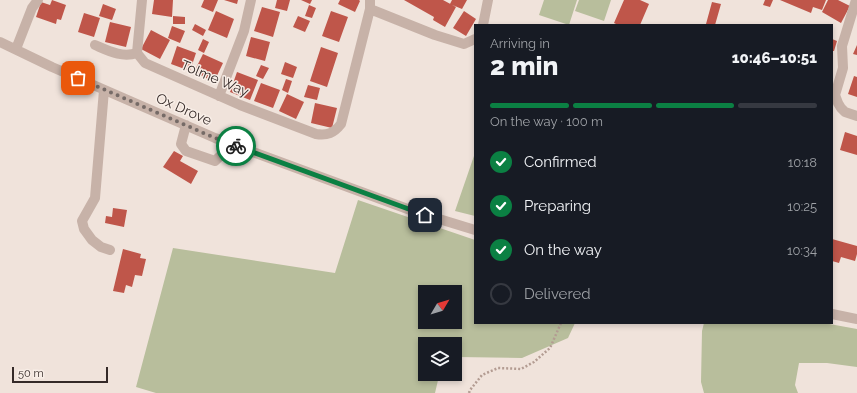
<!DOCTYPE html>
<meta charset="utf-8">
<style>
body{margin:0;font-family:Raleway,sans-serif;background:#20242c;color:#f1f3f6;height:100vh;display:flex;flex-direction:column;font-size:15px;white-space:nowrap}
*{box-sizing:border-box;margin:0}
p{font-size:13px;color:#9ea1a6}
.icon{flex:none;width:22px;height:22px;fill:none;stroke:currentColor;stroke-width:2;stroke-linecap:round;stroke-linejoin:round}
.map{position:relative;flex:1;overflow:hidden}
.sheet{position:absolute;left:474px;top:24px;width:359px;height:300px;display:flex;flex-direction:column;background:#171b24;border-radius:0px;box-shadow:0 2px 6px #0003}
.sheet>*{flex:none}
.needle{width:26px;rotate:52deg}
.fabs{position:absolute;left:418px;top:285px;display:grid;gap:8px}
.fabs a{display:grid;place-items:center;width:44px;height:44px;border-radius:0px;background:#171b24;box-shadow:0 2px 6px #0003;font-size:20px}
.scale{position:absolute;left:12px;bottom:10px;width:96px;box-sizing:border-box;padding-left:4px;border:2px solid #352a28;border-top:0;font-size:11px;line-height:14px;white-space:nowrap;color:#352a28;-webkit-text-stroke:3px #f8eee7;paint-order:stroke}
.pin{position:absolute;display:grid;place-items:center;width:34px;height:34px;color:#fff;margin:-17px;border-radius:8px;box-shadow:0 2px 6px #0006}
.courier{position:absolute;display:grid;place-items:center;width:40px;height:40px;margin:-20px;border:3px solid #0b8043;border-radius:50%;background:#fff;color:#222;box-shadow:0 1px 5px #0007}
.overview em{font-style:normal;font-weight:800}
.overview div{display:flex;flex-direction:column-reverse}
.overview{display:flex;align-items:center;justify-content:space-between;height:68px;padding:0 16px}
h1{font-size:26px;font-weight:800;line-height:30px}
.bar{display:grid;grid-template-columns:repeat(4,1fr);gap:6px 4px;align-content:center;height:48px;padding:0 16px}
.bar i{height:5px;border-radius:3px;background:#363941}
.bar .current{background:#0b8043}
.bar p{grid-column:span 4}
ol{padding:0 16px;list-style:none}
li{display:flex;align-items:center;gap:12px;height:44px}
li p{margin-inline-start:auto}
li .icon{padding:4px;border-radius:50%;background:#0b8043;color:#fff;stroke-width:4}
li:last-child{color:#9ea1a6}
li i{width:22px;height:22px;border:2px solid #363941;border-radius:50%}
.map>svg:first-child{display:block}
.green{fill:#b8be9c;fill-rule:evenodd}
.building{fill:#bf564a}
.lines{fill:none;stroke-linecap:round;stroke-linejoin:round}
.path{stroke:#b39c92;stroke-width:2.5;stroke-dasharray:2 2;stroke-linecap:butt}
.minor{stroke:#c7b2a8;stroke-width:10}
.done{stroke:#766b67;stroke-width:4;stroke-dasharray:0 7.2}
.route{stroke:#0b8043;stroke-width:5}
.labels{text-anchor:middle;stroke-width:3;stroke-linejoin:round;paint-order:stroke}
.street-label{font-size:14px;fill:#352a28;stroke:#f8eee7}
</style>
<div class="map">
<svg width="857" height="393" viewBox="0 0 857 393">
<rect width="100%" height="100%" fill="#f0e3db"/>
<!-- green -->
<path class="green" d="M544 0H577L569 25 539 15Z
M579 0H611L604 21 575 11Z
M475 153V216L455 211Z
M358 200 475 240V323H575L568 338 522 358 458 357 455 359V344H425V374H441L439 376 435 393H156L136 387 173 248 335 273ZM425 292H455V322H425Z
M704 323H824L857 329V367L827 363H799L795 385 798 393H704L701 382 702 331Z"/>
<!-- building -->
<path class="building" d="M52 0 66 5 61 20 57 19 56 24 36 17 41 2 50 5Z
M154 0H173L172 17 152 14Z
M204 0H218L213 12 201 7Z
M224 0H238L237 4Z
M277 0H290L287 11 275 8Z
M301 0H312L310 4Z
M340 0H359L360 1 355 12 338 4Z
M404 0H443L456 7 445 27 433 20 434 17Z
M452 0H467L462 9 450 4Z
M624 0H640L649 4 640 25H618L614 23Z
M765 0H773L770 7 763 5Z
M780 0H826L822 10 813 7 811 13Z
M828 0H838L850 6 841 23 822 12Z
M712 2 721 4 715 25 706 24Z
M103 4 116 9 112 20 99 16Z
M309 5 316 8 312 18 305 16Z
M262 7 280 12 273 37 254 31Z
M216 11 234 19 227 38 208 30Z
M331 11 348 17 339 42 322 36Z
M464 11 476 19 466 36 453 28Z
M84 13 100 18 94 37 78 32Z
M173 16 185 17V24H173Z
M298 16 310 21 305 32 293 27Z
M110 22 131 27 126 47 105 42Z
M195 24 206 30 203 36 192 30Z
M172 26 185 31 180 43 168 38Z
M151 30 170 40 160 59 141 49Z
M251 37 270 42 265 61 246 56Z
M203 39 209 42 204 53 198 50Z
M832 39 837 41 834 51H832Z
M857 45V55L853 54Z
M177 46 196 53 190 71 171 64Z
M321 47 338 53 327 87 310 81Z
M203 54 223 63 214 82 194 72Z
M285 62 297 67 293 78 281 74Z
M261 65 269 68 263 79 256 76Z
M237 72 258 80 250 100 230 92Z
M854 76 857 77V97L848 94Z
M286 79 292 81 288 93 282 90Z
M261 83 280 90 273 108 254 101Z
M308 85 320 88 317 100 304 97Z
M287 94 304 102 296 119 279 111Z
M315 103 337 108 332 128 311 123Z
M845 132 857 136V155L840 150Z
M174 151 183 156 180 161 198 171 191 184 163 167Z
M113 208 127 210 124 227 105 223 106 216 112 217Z
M832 239 857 246V254L855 261 841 257 839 263 832 261Z
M123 249 141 254 140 258 146 259 142 276 135 275 132 287 126 285 124 293 113 291Z"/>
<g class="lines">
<!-- path -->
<path class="path" d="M469 393 470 390 482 375 498 368 521 369 534 362 550 348 561 323"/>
<!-- minor -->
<path class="minor" d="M142 0 137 53 145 63 240 105 316 134C327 136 334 133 341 124L370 9
M370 0V9L435 35 464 44 475 39
M856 0 842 46 843 68 835 95 838 103 841 108 845 112 857 116
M483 25 488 0
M0 42 52 67 215 138 413 211 475 230
M95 45C109 51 122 58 137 53
M16 49 32 8 38 0
M104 90 95 198 82 221 84 229 92 240 101 247 110 250
M219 96 244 31 251 0
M186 125 181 144 186 151 215 161 222 154 225 142
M832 314 857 319"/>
</g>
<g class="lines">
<!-- done -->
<path class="done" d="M78 78 215 138 236 146"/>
<!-- route -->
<path class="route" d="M236 146 425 215"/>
</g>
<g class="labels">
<!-- street labels -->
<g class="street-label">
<text transform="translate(215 78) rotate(23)" y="5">Tolme Way</text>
<text transform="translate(184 109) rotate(24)" y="5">Ox Drove</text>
</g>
</g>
</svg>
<div class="fabs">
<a><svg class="needle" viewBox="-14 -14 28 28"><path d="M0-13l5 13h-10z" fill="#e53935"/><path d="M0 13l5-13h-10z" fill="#9ea1a6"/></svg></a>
<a><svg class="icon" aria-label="layers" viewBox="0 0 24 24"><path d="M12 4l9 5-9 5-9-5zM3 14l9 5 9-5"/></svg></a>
</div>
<div class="scale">50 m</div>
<div class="pin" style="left:78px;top:78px;background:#ea580c"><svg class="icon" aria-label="bag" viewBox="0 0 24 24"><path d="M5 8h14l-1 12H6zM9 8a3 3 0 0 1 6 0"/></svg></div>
<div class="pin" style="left:425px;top:215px;background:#1f2937"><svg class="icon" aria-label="home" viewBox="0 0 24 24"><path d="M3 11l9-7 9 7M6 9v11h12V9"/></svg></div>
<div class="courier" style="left:236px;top:146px"><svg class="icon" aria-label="bike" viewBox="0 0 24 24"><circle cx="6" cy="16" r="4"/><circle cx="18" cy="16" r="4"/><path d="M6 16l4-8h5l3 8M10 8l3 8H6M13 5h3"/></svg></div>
<section class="sheet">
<div class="overview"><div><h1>2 min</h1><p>Arriving in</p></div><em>10:46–10:51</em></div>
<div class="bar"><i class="current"></i><i class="current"></i><i class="current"></i><i></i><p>On the way · 100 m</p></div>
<ol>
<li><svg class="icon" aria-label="check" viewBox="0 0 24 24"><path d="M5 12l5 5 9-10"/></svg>Confirmed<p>10:18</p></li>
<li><svg class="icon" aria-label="check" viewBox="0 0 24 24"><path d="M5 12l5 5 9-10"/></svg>Preparing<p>10:25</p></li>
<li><svg class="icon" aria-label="check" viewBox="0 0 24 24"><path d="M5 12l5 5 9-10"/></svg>On the way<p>10:34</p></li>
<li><i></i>Delivered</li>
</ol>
</section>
</div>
